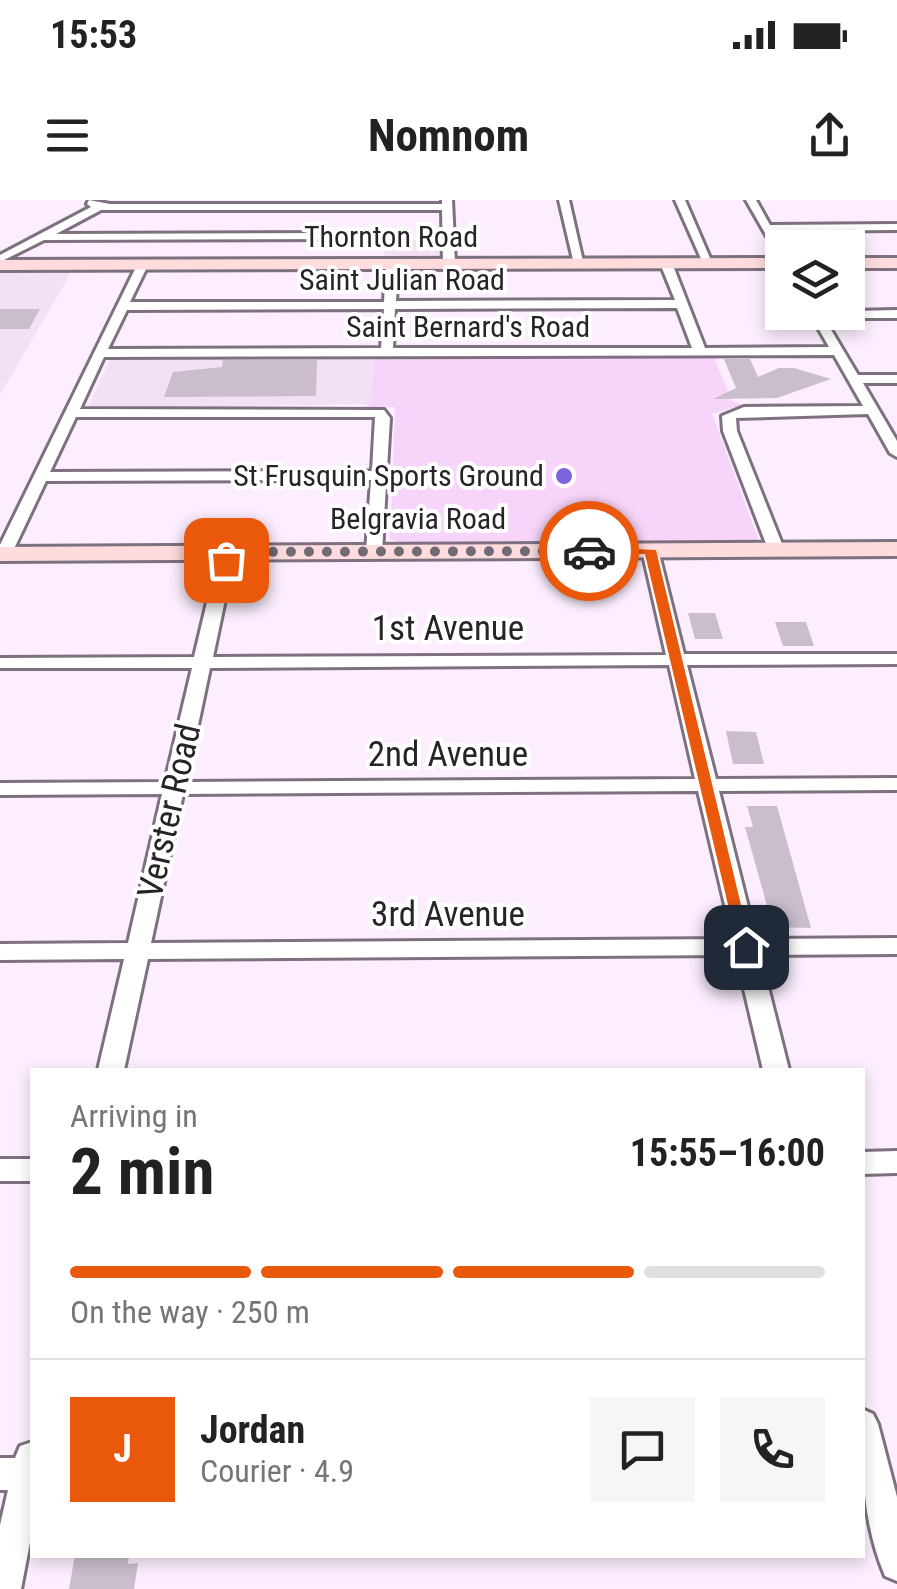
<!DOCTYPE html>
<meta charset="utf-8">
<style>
body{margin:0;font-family:"Roboto Condensed",sans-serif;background:#f6f6f6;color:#222;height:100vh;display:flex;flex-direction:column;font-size:38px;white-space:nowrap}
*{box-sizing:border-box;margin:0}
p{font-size:32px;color:#767676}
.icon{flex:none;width:55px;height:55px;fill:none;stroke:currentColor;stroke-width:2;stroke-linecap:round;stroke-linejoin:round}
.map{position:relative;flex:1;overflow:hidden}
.panel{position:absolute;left:30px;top:868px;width:835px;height:490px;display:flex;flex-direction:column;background:#fff;border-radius:0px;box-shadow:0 5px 15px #0003}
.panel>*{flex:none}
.tools{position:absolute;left:765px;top:30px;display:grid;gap:20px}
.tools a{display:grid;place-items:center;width:100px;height:100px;border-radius:0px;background:#fff;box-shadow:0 5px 15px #0003;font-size:50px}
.pin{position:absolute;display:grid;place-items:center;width:85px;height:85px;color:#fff;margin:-42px;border-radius:20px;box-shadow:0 5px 15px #0006}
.courier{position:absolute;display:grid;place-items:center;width:100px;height:100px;margin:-50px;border:8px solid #ea580c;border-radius:50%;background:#fff;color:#222;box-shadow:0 2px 12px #0007}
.head em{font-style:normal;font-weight:700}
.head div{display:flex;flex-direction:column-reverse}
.head{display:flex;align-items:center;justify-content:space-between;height:170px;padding:0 40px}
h1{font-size:65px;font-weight:700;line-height:75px}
.bar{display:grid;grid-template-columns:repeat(4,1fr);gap:15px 10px;align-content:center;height:120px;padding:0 40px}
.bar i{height:12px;border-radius:8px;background:#e0e0e0}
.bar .on{background:#ea580c}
.bar p{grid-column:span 4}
.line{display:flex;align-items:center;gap:25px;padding:0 40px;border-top:2px solid #e0e0e0}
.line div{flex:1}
.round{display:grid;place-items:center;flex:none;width:105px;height:105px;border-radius:0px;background:#f6f6f6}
.status{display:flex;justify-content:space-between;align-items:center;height:70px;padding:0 50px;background:#fff;direction:ltr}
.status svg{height:28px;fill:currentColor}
header{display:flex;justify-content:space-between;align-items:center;height:130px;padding:0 40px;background:#fff;font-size:45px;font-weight:700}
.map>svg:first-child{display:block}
.built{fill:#f3e0f5}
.green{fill:#f7d5fb}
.building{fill:#cabdcc}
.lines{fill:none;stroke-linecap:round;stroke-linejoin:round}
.street-casing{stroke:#7e717f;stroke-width:6}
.secondary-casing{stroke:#7e717f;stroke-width:6}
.street{fill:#fff;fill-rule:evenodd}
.secondary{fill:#fedcdd;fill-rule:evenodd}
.route{fill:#ea580c}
.done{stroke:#726a74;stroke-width:10;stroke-dasharray:0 18}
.poi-dot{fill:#7e63de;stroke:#fff;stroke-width:4}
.labels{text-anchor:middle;stroke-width:8;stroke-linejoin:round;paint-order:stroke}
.far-street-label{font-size:30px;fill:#282329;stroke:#fff}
.far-poi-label{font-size:30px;fill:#282329;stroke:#fff;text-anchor:end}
.street-label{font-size:35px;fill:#282329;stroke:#fff}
</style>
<div class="status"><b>15:53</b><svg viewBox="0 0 49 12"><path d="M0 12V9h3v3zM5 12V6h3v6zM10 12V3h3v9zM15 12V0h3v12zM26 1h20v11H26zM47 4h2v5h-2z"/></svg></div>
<header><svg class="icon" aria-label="menu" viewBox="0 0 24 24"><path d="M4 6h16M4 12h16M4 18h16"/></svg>Nomnom<svg class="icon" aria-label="share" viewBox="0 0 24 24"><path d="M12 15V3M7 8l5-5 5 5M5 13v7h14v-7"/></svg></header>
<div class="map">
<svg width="897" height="1389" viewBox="0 0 897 1389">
<rect width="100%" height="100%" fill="#fceefe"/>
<!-- built -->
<path class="built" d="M442 40V60L384 61 386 41Z
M73 69 0 195V70Z
M118 157H368L374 159 370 204 96 208 89 205 111 158Z"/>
<!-- green -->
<path class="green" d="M723 156 715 160 732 201 743 205 712 214 758 338 751 342 402 344 390 339 395 207H364L370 204 374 159 368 157Z"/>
<!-- building -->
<path class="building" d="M0 109H40L29 129H0Z
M724 159H750L758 177 779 168H794L831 179 777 198 713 199 736 188Z
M223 160H317L316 196 164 197 173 172 222 167Z
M688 413H715L723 439H695Z
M775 422H806L814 446H783Z
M726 531 756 532 764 564H733Z
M747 606H777L811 728 773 727 745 627H753Z
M75 1355H129L128 1364 138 1363 134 1389H69Z"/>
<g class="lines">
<defs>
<path id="street" d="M89 0 110 4H442V0H452L455 64 449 67 443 64 442 10H101L56 34 348 33 353 36 348 39 44 40 0 62V55L91 7 87 4Z
M559 0H569L584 66 574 64Z
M675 0H685L713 65 703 63Z
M746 0H756L770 25 897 24V30L774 31 784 48 782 57 777 54Z
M666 60 672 63 705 148 829 147 809 112 897 110V118H824L858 175H897V183H863L897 241V257L890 253 868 214 736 218 737 231 784 349 782 352 768 349 723 231 722 216 744 207 863 206 834 155 104 157 80 209 384 210 390 218 382 352 374 357 366 352 371 280 46 281 12 353 0 357V345L138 63 148 65 130 102H384L386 64 392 61 398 64 396 101 675 100 660 63ZM677 108 692 148H393L395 109ZM384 109 381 148 108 149 127 110ZM76 217H375L372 271 50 272Z
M650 345 658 350 684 454H897V464L687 465 716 579 897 578V590L719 591 756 739 897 738V754L760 755 789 870H763L736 755 148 759 124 870H98L124 759 0 760V744L128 743 162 594 0 595V583L165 582 192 468H0V458L194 457 219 352 227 347 235 352 213 457 666 455 642 350ZM669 465 695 579 186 582 210 468ZM698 591 733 739 151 743 183 594Z
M897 951V973L862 974V952Z
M0 959H32V981H0Z
M862 1209 873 1214 878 1224 897 1297V1381L885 1376C862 1322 862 1267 862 1209Z
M32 1242V1332L21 1389H0V1325L8 1290H0V1258H15L20 1246Z"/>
<path id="secondary" d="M782 58V68L0 70V60Z
M848 58H897V68H848Z
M897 342V356L0 361V347Z"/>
</defs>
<!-- street casing -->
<use href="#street" class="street-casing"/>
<!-- secondary casing -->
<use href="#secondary" class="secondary-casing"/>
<!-- street -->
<use href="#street" class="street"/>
<!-- secondary -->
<use href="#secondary" class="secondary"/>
</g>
<!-- route -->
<path class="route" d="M589 347 656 350 752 751 738 747 645 354 585 353Z"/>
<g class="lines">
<!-- done -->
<path class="done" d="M226 360 227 352 589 351"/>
</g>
<!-- markers -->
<circle class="poi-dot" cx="564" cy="276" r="10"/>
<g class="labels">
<!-- far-street labels -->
<g class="far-street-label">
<text x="391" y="47">Thornton Road</text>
<text x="402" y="90">Saint Julian Road</text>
<text x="468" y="137">Saint Bernard's Road</text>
<text x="418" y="329">Belgravia Road</text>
</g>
<!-- far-poi labels -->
<g class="far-poi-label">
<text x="544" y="286">St Frusquin Sports Ground</text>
</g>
<!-- street labels -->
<g class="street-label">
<text x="448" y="440">1st Avenue</text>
<text x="448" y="566">2nd Avenue</text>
<text transform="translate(169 611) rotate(-77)" y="12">Verster Road</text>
<text x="448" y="726">3rd Avenue</text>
</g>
</g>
</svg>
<div class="tools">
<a><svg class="icon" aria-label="layers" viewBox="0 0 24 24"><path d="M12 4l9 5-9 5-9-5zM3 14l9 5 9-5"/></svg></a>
</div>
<div class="pin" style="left:226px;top:360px;background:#ea580c"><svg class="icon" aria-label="bag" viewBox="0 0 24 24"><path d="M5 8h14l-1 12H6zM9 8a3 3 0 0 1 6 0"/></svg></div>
<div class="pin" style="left:746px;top:747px;background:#1f2937"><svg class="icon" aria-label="home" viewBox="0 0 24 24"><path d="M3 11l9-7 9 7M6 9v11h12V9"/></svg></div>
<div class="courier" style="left:589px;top:351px"><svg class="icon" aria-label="car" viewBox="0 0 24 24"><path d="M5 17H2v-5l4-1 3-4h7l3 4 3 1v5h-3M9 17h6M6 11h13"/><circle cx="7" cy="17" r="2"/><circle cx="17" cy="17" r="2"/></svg></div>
<section class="panel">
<div class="head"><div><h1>2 min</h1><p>Arriving in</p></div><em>15:55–16:00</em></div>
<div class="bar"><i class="on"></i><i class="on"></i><i class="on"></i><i></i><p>On the way · 250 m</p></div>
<div class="line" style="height:180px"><b class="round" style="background:#ea580c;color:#fff">J</b><div><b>Jordan</b><p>Courier · 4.9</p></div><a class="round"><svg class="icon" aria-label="chat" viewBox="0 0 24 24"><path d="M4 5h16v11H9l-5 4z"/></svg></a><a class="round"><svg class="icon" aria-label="phone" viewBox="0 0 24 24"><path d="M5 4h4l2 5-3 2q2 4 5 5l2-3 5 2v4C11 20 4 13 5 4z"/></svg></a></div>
</section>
</div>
